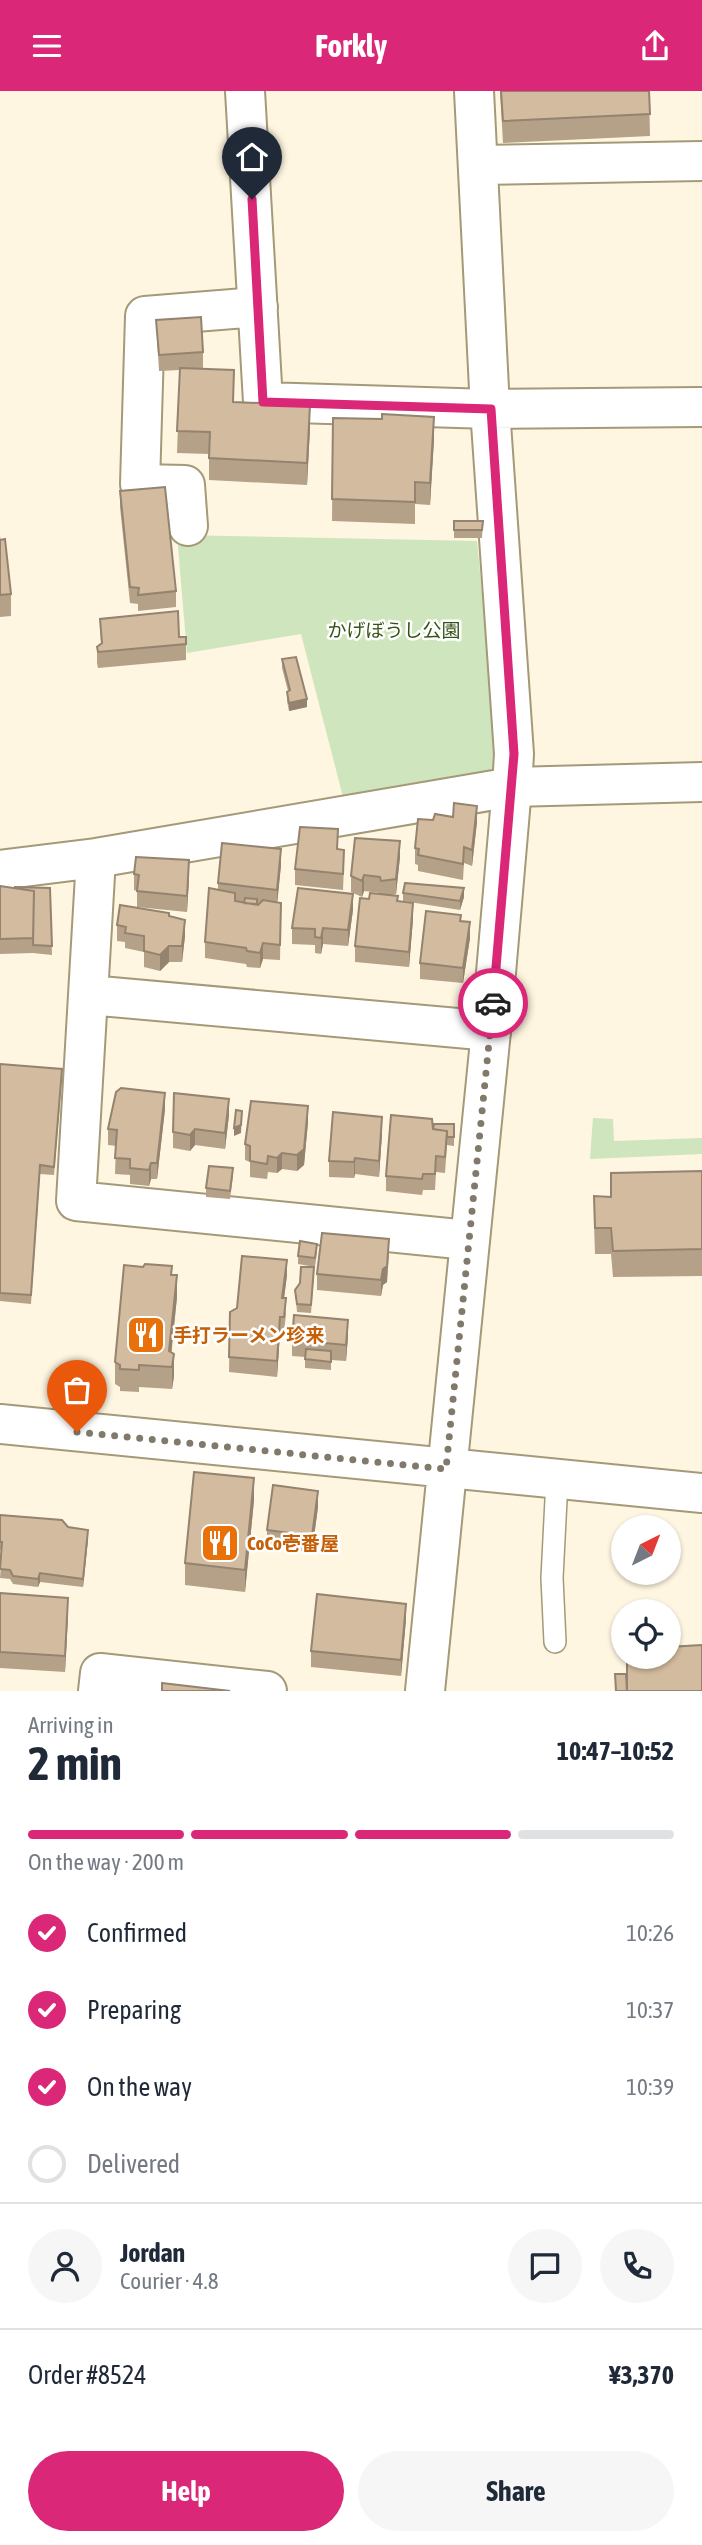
<!DOCTYPE html>
<meta charset="utf-8">
<style>
body{margin:0;font-family:"Asap Condensed","Noto Sans JP",sans-serif;background:#f6f6f7;color:#1f2937;height:100vh;display:flex;flex-direction:column;font-size:26px;white-space:nowrap}
*{box-sizing:border-box;margin:0}
p{font-size:23px;color:#747a83}
.icon{flex:none;width:38px;height:38px;fill:none;stroke:currentColor;stroke-width:2;stroke-linecap:round;stroke-linejoin:round}
.map{position:relative;height:1600px;overflow:hidden}
.panel{display:flex;flex-direction:column;background:#fff;flex:1}
.panel>*{flex:none}
.needle{width:46px;rotate:42deg}
.fabs{position:absolute;left:611px;top:1424px;display:grid;gap:14px}
.fabs a{display:grid;place-items:center;width:70px;height:70px;border-radius:50%;background:#fff;box-shadow:0 2px 5px #0004;font-size:35px}
.pin{position:absolute;display:grid;place-items:center;width:60px;height:60px;color:#fff;margin:-72px -30px;border-radius:50% 50% 50% 0;rotate:-45deg;box-shadow:0 0 7px #0007}
.pin .icon{rotate:45deg}
.courier{position:absolute;display:grid;place-items:center;width:70px;height:70px;margin:-35px;border:5px solid #db2777;border-radius:50%;background:#fff;color:#222;box-shadow:0 2px 9px #0007}
.headline em{font-style:normal;font-weight:700}
.headline div{display:flex;flex-direction:column-reverse}
.headline{display:flex;align-items:center;justify-content:space-between;height:119px;padding:0 28px}
h1{font-size:46px;font-weight:700;line-height:52px}
.bar{display:grid;grid-template-columns:repeat(4,1fr);gap:10px 7px;align-content:center;height:84px;padding:0 28px}
.bar i{height:9px;border-radius:5px;background:#e0e1e3}
.bar .current{background:#db2777}
.bar p{grid-column:span 4}
.line{display:flex;align-items:center;gap:18px;padding:0 28px;border-top:2px solid #e0e1e3}
.line div{flex:1}
.round{display:grid;place-items:center;flex:none;width:74px;height:74px;border-radius:37px;background:#f6f6f7}
ol{padding:0 28px;list-style:none}
li{display:flex;align-items:center;gap:21px;height:77px}
li p{margin-inline-start:auto}
li .icon{padding:7px;border-radius:50%;background:#db2777;color:#fff;stroke-width:4}
li:last-child{color:#747a83}
li i{width:38px;height:38px;border:4px solid #e0e1e3;border-radius:50%}
.action{display:flex;gap:14px;margin-top:auto;padding:14px 28px}
.action a{flex:1;height:80px;border-radius:42px;background:#db2777;color:#fff;font-size:28px;font-weight:700;line-height:80px;text-align:center}
.action a+a{background:#f6f6f7;color:#1f2937}
header{display:flex;justify-content:space-between;align-items:center;height:91px;padding:0 28px;background:#db2777;color:#fff;font-size:32px;font-weight:700}
.map>svg:first-child{display:block}
.green{fill:#cee5bd}
.lines{fill:none;stroke-linecap:round;stroke-linejoin:round}
.service-casing{stroke:#a49978;stroke-width:24}
.minor-casing{stroke:#a49978;stroke-width:42}
.tertiary-casing{stroke:#a49978;stroke-width:42}
.service{stroke:#fff;stroke-width:21}
.minor{stroke:#fff;stroke-width:38}
.tertiary{stroke:#fff;stroke-width:38}
.wall{fill:#b5a188}
.shaded-wall{fill:#93836f}
.building{fill:#d2bb9e;stroke:#93836f;stroke-width:2}
.done{stroke:#817a6a;stroke-width:7;stroke-dasharray:0 12.6}
.route{stroke:#db2777;stroke-width:9}
.labels{text-anchor:middle;stroke-width:5;stroke-linejoin:round;paint-order:stroke}
.park-label{font-size:19px;fill:#365317;stroke:#fff}
.food-label{font-size:19px;font-weight:bold;fill:#c56008;stroke:#fff;text-anchor:start}
</style>
<header><svg class="icon" aria-label="menu" viewBox="0 0 24 24"><path d="M4 6h16M4 12h16M4 18h16"/></svg>Forkly<svg class="icon" aria-label="share" viewBox="0 0 24 24"><path d="M12 15V3M7 8l5-5 5 5M5 13v7h14v-7"/></svg></header>
<div class="map">
<svg width="702" height="1600" viewBox="0 0 702 1600">
<rect width="100%" height="100%" fill="#fef6e1"/>
<!-- green -->
<path class="green" d="M177 444 477 450 498 669 491 681 343 706 301 543 187 562Z
M593 1027 613 1028 614 1050 702 1047V1063L590 1068Z"/>
<g class="lines">
<defs>
<path id="service" d="M555 1551 552 1487 557 1389"/>
<path id="minor" d="M245 0 263 311 490 318 702 316
M474 0 490 318 514 663 512 696
M478 74 702 70
M188 435 185 394 140 393 145 225 258 216
M96 767 76 1110 468 1149
M0 779 96 767 512 696 702 691
M89 904 491 940
M98 1600 100 1582 267 1600"/>
<path id="tertiary" d="M0 1333 702 1402
M425 1600 491 940 512 696"/>
</defs>
<!-- service casing -->
<use href="#service" class="service-casing"/>
<!-- minor casing -->
<use href="#minor" class="minor-casing"/>
<!-- tertiary casing -->
<use href="#tertiary" class="tertiary-casing"/>
<!-- service -->
<use href="#service" class="service"/>
<!-- minor -->
<use href="#minor" class="minor"/>
<!-- tertiary -->
<use href="#tertiary" class="tertiary"/>
</g>
<!-- wall -->
<path class="wall" d="M500 0H649L650 45 503 52Z
M156 229 203 261V277L196 278 234 311 310 336 307 394 209 389V363L177 362 180 279 159 280Z
M333 327 434 348 430 414 415 413V433L332 430Z
M120 400 176 500V516L138 520V513L130 512 120 416Z
M454 430H483L482 447H454Z
M0 445 11 503V525L0 526Z
M100 528 179 546H186V569L98 577 97 572V556L101 553Z
M282 568 307 616 289 620 287 610V601L288 600 282 577Z
M477 731 472 775 464 772 463 789 418 780V774L415 773V757Z
M400 766 396 803 392 804 413 828 409 876 355 871V855L369 808 380 803V802L364 800 362 806 351 801V785Z
M281 774 277 811 281 812 280 869 263 868 260 877 247 876 246 873 205 867V851L218 799V792Z
M344 775 343 799 295 794V778Z
M134 783 189 785 187 821 137 816V800L134 799Z
M0 795 15 797H50L52 864 33 862 0 863Z
M403 802 464 806 460 819 403 810Z
M353 819 348 855 323 853 321 863 315 862V854L292 853V837Z
M169 825 185 845 182 871H169L160 880 144 876V861L125 857V851L117 850V834Z
M461 830 470 847 463 892 420 888V872Z
M0 973 62 987 54 1084 40 1083 31 1213 0 1210Z
M165 1018 157 1088H151L149 1095 130 1093V1084L115 1083 116 1055 108 1054V1038Z
M229 1024 225 1058 195 1054 190 1060 173 1057V1041Z
M308 1031 304 1074 297 1080 282 1078 277 1082 268 1081 267 1088 250 1086V1071L245 1069V1053Z
M454 1033V1055L447 1054 445 1082 436 1081 435 1099H423L422 1104 386 1100V1085L433 1038Z
M382 1042 379 1086 355 1083 354 1087 329 1086V1070Z
M702 1080V1185L613 1186 611 1163H595L594 1132V1105L611 1106V1082Z
M233 1085 230 1108 206 1106V1097Z
M317 1161 315 1176 298 1173V1165Z
M389 1164 387 1191 383 1194 381 1205 317 1199V1183Z
M172 1184 177 1206 171 1261 174 1285 172 1298 139 1296V1301L120 1300V1296L115 1293V1271Z
M287 1184 284 1207 286 1223 284 1241 280 1242 277 1286 229 1281 230 1221Z
M314 1184 311 1222 297 1221 295 1199Z
M348 1245 346 1270 331 1269V1279L305 1277V1266L292 1265V1249Z
M254 1409 245 1501 185 1494V1472Z
M318 1416 312 1461 267 1455V1439Z
M0 1424 68 1436 88 1448 83 1496 40 1491 38 1496 13 1493 10 1488 0 1487 2 1459H0Z
M0 1502 68 1523 65 1581 0 1577Z
M406 1528 401 1585 311 1576V1560Z"/>
<!-- shaded-wall -->
<path class="shaded-wall" d="M310 314V336L307 394V372Z
M434 326V348L430 414V392Z
M307 608V616L289 620V612Z
M477 715V731L472 775V759Z
M400 750V766L396 803V788Z
M281 758V774L277 815V799Z
M189 769V785L187 821V805Z
M364 784V800L362 806V790Z
M464 797V806L460 819V810Z
M353 803V819L348 855V839Z
M413 812V828L409 876V861Z
M185 829V845L182 871V855Z
M470 831V847L463 892V877Z
M323 837V853L321 863V847Z
M263 852V868L260 877V862Z
M169 855V871L160 880V864Z
M165 1002V1018L157 1088V1072Z
M229 1008V1024L225 1058V1042Z
M308 1015V1031L304 1074 297 1080V1064Z
M242 1020 241 1042 234 1045V1037Z
M382 1026V1042L379 1086V1070Z
M195 1038V1054L190 1060V1044Z
M282 1062V1078L277 1082V1067Z
M355 1067V1083L354 1087V1071Z
M151 1072V1088L149 1095V1079Z
M389 1148 387 1191 383 1194 381 1205V1189Z
M287 1169V1184L282 1223V1207Z
M177 1184V1206L170 1276 169 1260Z
M280 1226V1242L277 1286V1270Z
M348 1229V1245L346 1270V1254Z
M174 1263V1285L172 1298V1276Z
M254 1387V1409L245 1501V1479Z
M318 1400V1416L312 1461V1445Z
M88 1439V1448L83 1496V1488Z
M40 1482V1491L38 1496V1488Z
M68 1507V1523L65 1581V1565Z
M406 1513V1528L401 1585V1569Z"/>
<!-- building -->
<path class="building" d="M501 0H649L650 23 503 30Z
M201 226 203 261 159 264 156 229Z
M180 277 234 279 233 311 310 314 307 372 209 367 210 341 177 340Z
M382 323 434 326 430 392 415 391V411L332 408 333 327 382 328Z
M165 396 176 500 138 504 139 497 130 496 120 400Z
M454 430H483L482 439H454Z
M5 448 11 503 0 504V449Z
M178 520 179 546H186V553L98 561 97 556 102 552 100 528Z
M296 566 307 608 289 612 287 601 290 599 282 568Z
M454 712 477 715 472 759 464 756 463 773 418 764 419 758 415 757 418 728 433 729 435 723 453 726Z
M300 736 338 738 337 758 344 759 343 783 295 778Z
M355 747 400 750 396 788 381 790 380 786 364 784 362 790 351 785Z
M222 752 281 758 277 799 218 792Z
M136 766 189 769 187 805 137 800 139 784 134 783Z
M405 792 464 797 460 810 403 802Z
M0 795 34 800 33 847 0 848Z
M15 796 50 797 52 855 33 854 34 800 15 797Z
M209 797 235 802V810L258 814 263 809 281 812 280 854 263 852 260 862 247 860 246 857 205 851Z
M298 797 353 803 348 839 323 837 321 847 315 846V838L292 837Z
M370 802 398 805 397 810 413 812 409 861 355 855 360 807 369 808Z
M245 807 257 808V813L244 812Z
M120 814 169 822V825L185 829 182 855H169L160 864 144 860V845L125 842 126 836 117 834Z
M426 820 461 824 460 830 470 831 463 877 420 872Z
M0 973 62 978 54 1076 40 1074 31 1204 0 1202Z
M121 997 165 1002 157 1072H151L149 1079 130 1077V1068L115 1067 117 1039 108 1038 116 1001Z
M174 1002 229 1008 225 1042 195 1038 190 1044 173 1041Z
M251 1010 308 1015 304 1058 297 1064 282 1062 277 1067 268 1065 267 1073 250 1070V1055L245 1053Z
M236 1019 242 1020 241 1034 234 1037Z
M333 1021 382 1026 379 1070 355 1067 354 1071 329 1070Z
M391 1024 432 1028 433 1038 447 1040 445 1066 436 1065 435 1083H423L422 1088 386 1085Z
M434 1033H454V1046H447V1040L433 1038Z
M209 1075 233 1077 230 1100 206 1097Z
M702 1080V1158L613 1160 611 1137H595L594 1105 611 1106V1082Z
M322 1142 389 1148 387 1175 383 1178 381 1189 317 1183Z
M300 1150 317 1153 315 1167 298 1165Z
M242 1165 287 1169 282 1207H286L284 1226H280L277 1270 229 1266 230 1221 237 1217Z
M145 1173 172 1175 171 1184H177L169 1260 174 1263 172 1276 139 1274V1279L120 1278V1274L115 1271 124 1174 143 1176Z
M301 1176H314L311 1214 297 1213 295 1199 300 1192Z
M294 1224 348 1229 346 1254 292 1249Z
M306 1258 331 1260V1271L305 1268Z
M194 1381 254 1387 245 1479 185 1472Z
M273 1394 318 1400 312 1445 267 1439Z
M0 1424 62 1429 68 1436 88 1439 83 1488 40 1482 38 1488 13 1485 10 1479 0 1478 2 1451H0Z
M0 1502 68 1507 65 1565 0 1561Z
M317 1503 406 1513 401 1569 311 1560Z
M702 1554V1600H627V1566H668V1556Z
M615 1583H626L627 1600H616Z
M162 1592 230 1600H162Z"/>
<g class="lines">
<!-- done -->
<path class="done" d="M77 1341 446 1378 493 912"/>
<!-- route -->
<path class="route" d="M252 108 263 311 491 318 514 663 493 912"/>
</g>
<!-- icons -->
<defs>
<symbol id="restaurant-square" viewBox="-11 -11 22 22"><rect x="-9" y="-9" width="18" height="18" rx="4" fill="#e8710a" stroke="#fff"/><path d="M-5-6h1v4h1v-4h1v4h1v-4h1v5L-1.5 .5V6h-2V.5L-5-1ZM5-6V6H3V1.5H1.5Q1.5-4 5-6Z" fill="#fff"/></symbol>
</defs>
<g fill-rule="evenodd">
<use href="#restaurant-square" x="124" y="1222" width="44" height="44"/>
<use href="#restaurant-square" x="198" y="1430" width="44" height="44"/>
</g>
<g class="labels">
<!-- park labels -->
<g class="park-label">
<text x="394" y="546">かげぼうし公園</text>
</g>
<!-- food labels -->
<g class="food-label">
<text x="173" y="1251">手打ラーメン珍来</text>
<text x="247" y="1459">CoCo壱番屋</text>
</g>
</g>
</svg>
<div class="fabs">
<a><svg class="needle" viewBox="-14 -14 28 28"><path d="M0-13l5 13h-10z" fill="#e53935"/><path d="M0 13l5-13h-10z" fill="#747a83"/></svg></a>
<a><svg class="icon" aria-label="locate" viewBox="0 0 24 24"><circle cx="12" cy="12" r="6"/><path d="M12 2v4M12 18v4M2 12h4M18 12h4"/></svg></a>
</div>
<div class="pin" style="left:77px;top:1341px;background:#ea580c"><svg class="icon" aria-label="bag" viewBox="0 0 24 24"><path d="M5 8h14l-1 12H6zM9 8a3 3 0 0 1 6 0"/></svg></div>
<div class="pin" style="left:252px;top:108px;background:#1f2937"><svg class="icon" aria-label="home" viewBox="0 0 24 24"><path d="M3 11l9-7 9 7M6 9v11h12V9"/></svg></div>
<div class="courier" style="left:493px;top:912px"><svg class="icon" aria-label="car" viewBox="0 0 24 24"><path d="M5 17H2v-5l4-1 3-4h7l3 4 3 1v5h-3M9 17h6M6 11h13"/><circle cx="7" cy="17" r="2"/><circle cx="17" cy="17" r="2"/></svg></div>
</div>
<section class="panel">
<div class="headline"><div><h1>2 min</h1><p>Arriving in</p></div><em>10:47–10:52</em></div>
<div class="bar"><i class="current"></i><i class="current"></i><i class="current"></i><i></i><p>On the way · 200 m</p></div>
<ol>
<li><svg class="icon" aria-label="check" viewBox="0 0 24 24"><path d="M5 12l5 5 9-10"/></svg>Confirmed<p>10:26</p></li>
<li><svg class="icon" aria-label="check" viewBox="0 0 24 24"><path d="M5 12l5 5 9-10"/></svg>Preparing<p>10:37</p></li>
<li><svg class="icon" aria-label="check" viewBox="0 0 24 24"><path d="M5 12l5 5 9-10"/></svg>On the way<p>10:39</p></li>
<li><i></i>Delivered</li>
</ol>
<div class="line" style="height:126px"><a class="round"><svg class="icon" aria-label="person" viewBox="0 0 24 24"><circle cx="12" cy="8" r="4"/><path d="M4 21q1-7 8-7t8 7"/></svg></a><div><b>Jordan</b><p>Courier · 4.8</p></div><a class="round"><svg class="icon" aria-label="chat" viewBox="0 0 24 24"><path d="M4 5h16v11H9l-5 4z"/></svg></a><a class="round"><svg class="icon" aria-label="phone" viewBox="0 0 24 24"><path d="M5 4h4l2 5-3 2q2 4 5 5l2-3 5 2v4C11 20 4 13 5 4z"/></svg></a></div>
<div class="line" style="height:91px"><div>Order #8524</div><b>¥3,370</b></div>
<div class="action"><a>Help</a><a>Share</a></div>
</section>
